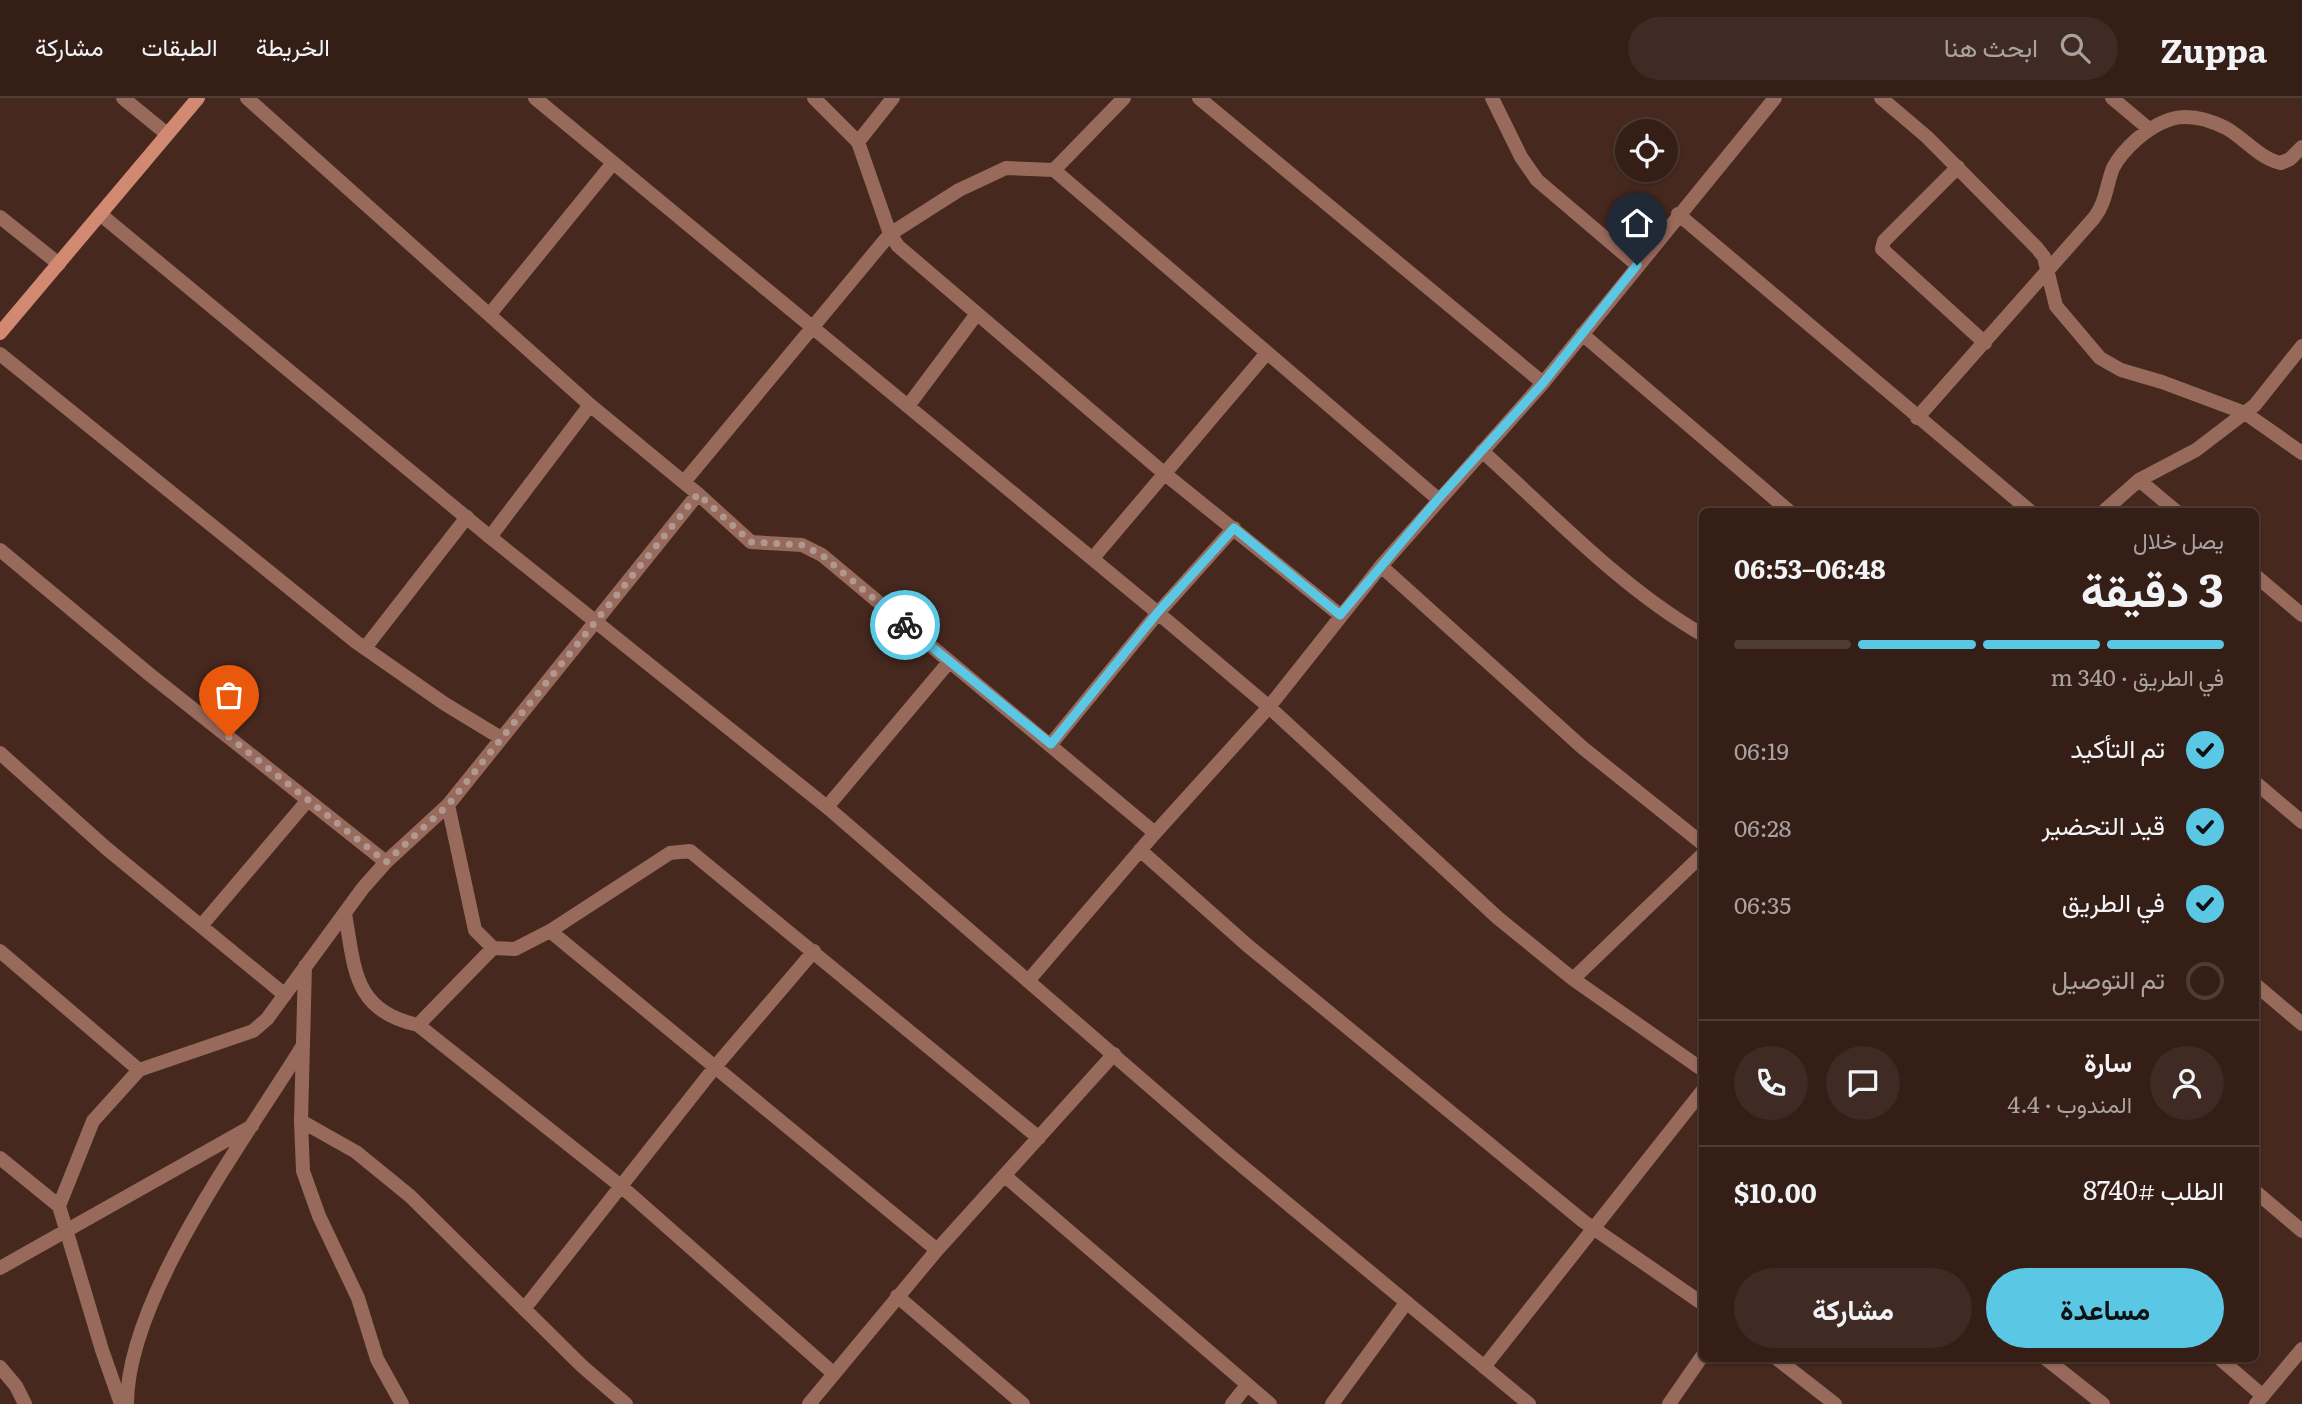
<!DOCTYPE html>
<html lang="ar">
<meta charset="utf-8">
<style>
body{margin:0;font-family:Literata,Vazirmatn,serif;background:#3f2b23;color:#f1f3f6;direction:rtl;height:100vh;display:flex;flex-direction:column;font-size:26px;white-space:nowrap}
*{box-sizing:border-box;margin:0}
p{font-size:23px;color:#a9a2a1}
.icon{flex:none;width:38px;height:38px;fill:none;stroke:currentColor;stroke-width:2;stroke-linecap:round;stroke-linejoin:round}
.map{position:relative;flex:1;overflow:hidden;direction:ltr}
.side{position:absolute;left:1699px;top:410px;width:560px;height:854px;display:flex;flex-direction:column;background:#341e16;border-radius:10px;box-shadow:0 2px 5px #0004,0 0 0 2px #4e3c35;direction:rtl}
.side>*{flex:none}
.buttons{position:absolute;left:1615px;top:21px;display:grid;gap:14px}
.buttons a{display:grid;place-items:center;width:63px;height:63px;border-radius:50%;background:#341e16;box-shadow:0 2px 5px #0004,0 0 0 2px #4e3c35;font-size:35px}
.pin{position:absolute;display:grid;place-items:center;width:60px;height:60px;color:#fff;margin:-72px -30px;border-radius:50% 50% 50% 0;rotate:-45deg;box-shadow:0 0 7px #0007}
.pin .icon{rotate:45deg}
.courier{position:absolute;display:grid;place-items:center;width:70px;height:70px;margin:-35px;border:5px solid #5ac8e5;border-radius:50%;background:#fff;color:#222;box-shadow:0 2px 9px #0007}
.overview em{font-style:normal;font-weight:700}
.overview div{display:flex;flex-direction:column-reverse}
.overview{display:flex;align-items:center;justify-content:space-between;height:119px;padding:0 35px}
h1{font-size:46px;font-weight:700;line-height:52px}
.bar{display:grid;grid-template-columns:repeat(4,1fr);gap:10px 7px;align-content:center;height:84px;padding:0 35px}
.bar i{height:9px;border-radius:5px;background:#4e3c35}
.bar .current{background:#5ac8e5}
.bar p{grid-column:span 4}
.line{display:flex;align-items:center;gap:18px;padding:0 35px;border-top:2px solid #4e3c35}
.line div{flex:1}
.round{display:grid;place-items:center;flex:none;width:74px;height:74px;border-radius:37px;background:#3f2b23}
ol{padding:0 35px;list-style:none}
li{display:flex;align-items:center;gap:21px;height:77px}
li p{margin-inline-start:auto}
li .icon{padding:7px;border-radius:50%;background:#5ac8e5;color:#111;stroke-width:4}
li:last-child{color:#a9a2a1}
li i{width:38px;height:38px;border:4px solid #4e3c35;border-radius:50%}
.primary-button{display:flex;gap:14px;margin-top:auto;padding:14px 35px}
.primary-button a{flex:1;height:80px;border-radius:42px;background:#5ac8e5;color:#111;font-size:28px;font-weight:700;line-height:80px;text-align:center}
.primary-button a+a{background:#3f2b23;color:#f1f3f6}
header{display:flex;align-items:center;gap:42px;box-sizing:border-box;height:98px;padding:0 35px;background:#341e16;border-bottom:2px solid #4e3c35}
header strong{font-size:33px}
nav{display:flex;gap:38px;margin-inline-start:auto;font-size:24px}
.search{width:490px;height:63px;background:#3f2b23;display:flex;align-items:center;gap:18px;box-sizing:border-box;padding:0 24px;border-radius:38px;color:#a9a2a1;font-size:26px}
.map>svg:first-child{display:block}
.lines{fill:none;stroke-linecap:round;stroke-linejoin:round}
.minor{stroke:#986a5c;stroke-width:14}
.tertiary{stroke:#986a5c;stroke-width:14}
.secondary{stroke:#d18972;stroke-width:14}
.done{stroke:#b09891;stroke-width:7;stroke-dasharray:0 12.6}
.route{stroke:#5ac8e5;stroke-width:9}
</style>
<header>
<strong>Zuppa</strong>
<div class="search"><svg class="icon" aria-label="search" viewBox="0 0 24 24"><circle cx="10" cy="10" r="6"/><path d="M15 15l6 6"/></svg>ابحث هنا</div>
<nav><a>الخريطة</a><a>الطبقات</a><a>مشاركة</a></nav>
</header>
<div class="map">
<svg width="2302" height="1306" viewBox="0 0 2302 1306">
<rect width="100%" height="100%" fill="#46281e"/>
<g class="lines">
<!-- minor -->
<path class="minor" d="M123 0 167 36
M247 0 590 307 490 439
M535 0 1158 515 1269 609 1498 820 1573 881 1703 972
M814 0 858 44 890 136 898 148 1165 376 1340 517
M1199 0 1543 285
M1492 0 1521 59 1537 82 1637 167
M1881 0 1927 39 2037 150 2044 159 2056 208 2100 260 2121 272 2162 284 2245 315 2302 355
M2112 0 2149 31
M858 44 893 0
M1958 69 1884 143 1882 151 1985 245
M1054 72 1438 401
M1678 116 2030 413
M0 119 59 166
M490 216 613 65
M1582 236 1789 413
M0 256 356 544 445 606 501 640
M590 307 698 396 751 444 802 447 822 457 1155 735
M908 308 976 217
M1917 320 2094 120C2106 105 2106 88 2113 70 2119 58 2127 50 2137 41 2167 16 2190 12 2226 30 2244 40 2260 61 2281 65L2290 61 2302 49
M1482 353C1552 416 1621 490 1703 537
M2139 382 2176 413
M684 384 890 136 959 92 1006 70 1054 72 1124 0
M2104 413 2139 382 2196 352 2255 307 2302 248
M0 452 149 576 386 764
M1093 460 1266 256
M1381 468 1583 650 1703 746
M2256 478 2302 517
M365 550 467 419
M1051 646 1158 515 1234 430
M0 655 106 750 285 897
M2256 685 2302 724
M448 707 475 832 493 850 515 851 550 833 670 755 690 753 1039 1040
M827 709 949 564
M1140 752 1247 847 1583 1123 1703 1206
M345 816C355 871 353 913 418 927L622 1089 833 1275
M201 828 308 702
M550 833 937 1152
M0 853 139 972
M305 868 301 1023 303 1073 319 1118 358 1200 377 1261 402 1306
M1573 881 1703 756
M1028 883 1155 735 1269 609 1381 468 1543 285 1775 0
M2256 887 2302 926
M418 927 493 850
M301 1023 356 1054 410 1098 582 1268 626 1306
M0 1060 59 1108 102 1252 121 1306
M1005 1078 1270 1306
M2256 1094 2302 1133
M59 1108 93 1023 139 972 253 933 267 921 363 790 386 764 448 707 698 396
M0 1170 252 1028
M897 1198 1023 1306
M524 1211 715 969 814 853
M1776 1260 1835 1306
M2045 1260 2103 1306
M2219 1260 2263 1298
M0 1269 16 1288 25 1306
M1484 1269 1703 992
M127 1306C127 1199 246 1040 302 949
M809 1306 937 1152 1114 956
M1232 1306 1247 1287
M1332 1306 1406 1205
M1669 1306 1703 1257"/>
<!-- tertiary -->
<path class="tertiary" d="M100 116 490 439 827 709 1229 1057 1529 1306
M2256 1306 2302 1251"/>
<!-- secondary -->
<path class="secondary" d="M0 235 198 0"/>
</g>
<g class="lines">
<!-- done -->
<path class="done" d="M229 639 386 764 448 707 698 396 751 444 802 447 822 457 905 527"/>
<!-- route -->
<path class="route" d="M905 527 1051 646 1158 514 1234 430 1340 517 1438 401 1543 285 1637 167"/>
</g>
</svg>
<div class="buttons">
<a><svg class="icon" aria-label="locate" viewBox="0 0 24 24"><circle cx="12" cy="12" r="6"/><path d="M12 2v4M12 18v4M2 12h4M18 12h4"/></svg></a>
</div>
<div class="pin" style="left:229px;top:639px;background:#ea580c"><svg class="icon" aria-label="bag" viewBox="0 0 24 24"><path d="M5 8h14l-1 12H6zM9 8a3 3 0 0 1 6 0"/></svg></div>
<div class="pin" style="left:1637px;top:167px;background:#1f2937"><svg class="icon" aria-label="home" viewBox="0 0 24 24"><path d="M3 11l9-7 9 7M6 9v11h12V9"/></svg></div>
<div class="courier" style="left:905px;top:527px"><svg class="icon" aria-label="bike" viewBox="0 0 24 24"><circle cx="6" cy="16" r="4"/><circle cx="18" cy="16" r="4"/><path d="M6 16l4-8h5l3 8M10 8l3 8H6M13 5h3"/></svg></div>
<section class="side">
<div class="overview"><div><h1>3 دقيقة</h1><p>يصل خلال</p></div><em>06:48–06:53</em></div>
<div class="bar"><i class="current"></i><i class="current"></i><i class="current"></i><i></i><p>في الطريق · 340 m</p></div>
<ol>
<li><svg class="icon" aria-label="check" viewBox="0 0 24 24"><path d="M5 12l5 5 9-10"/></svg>تم التأكيد<p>06:19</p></li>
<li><svg class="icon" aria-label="check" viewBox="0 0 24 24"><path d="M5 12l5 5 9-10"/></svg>قيد التحضير<p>06:28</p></li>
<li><svg class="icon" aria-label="check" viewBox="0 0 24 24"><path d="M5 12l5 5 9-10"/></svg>في الطريق<p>06:35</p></li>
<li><i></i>تم التوصيل</li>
</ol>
<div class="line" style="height:126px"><a class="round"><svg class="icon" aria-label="person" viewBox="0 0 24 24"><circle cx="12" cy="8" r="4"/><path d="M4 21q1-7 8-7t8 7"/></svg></a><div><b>سارة</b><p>المندوب · 4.4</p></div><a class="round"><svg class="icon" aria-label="chat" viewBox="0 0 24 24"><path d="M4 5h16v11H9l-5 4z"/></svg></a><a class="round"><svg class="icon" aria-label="phone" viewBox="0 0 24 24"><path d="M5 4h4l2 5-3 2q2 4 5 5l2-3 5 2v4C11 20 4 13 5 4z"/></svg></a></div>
<div class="line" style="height:91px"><div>الطلب #8740</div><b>$10.00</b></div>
<div class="primary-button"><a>مساعدة</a><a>مشاركة</a></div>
</section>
</div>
